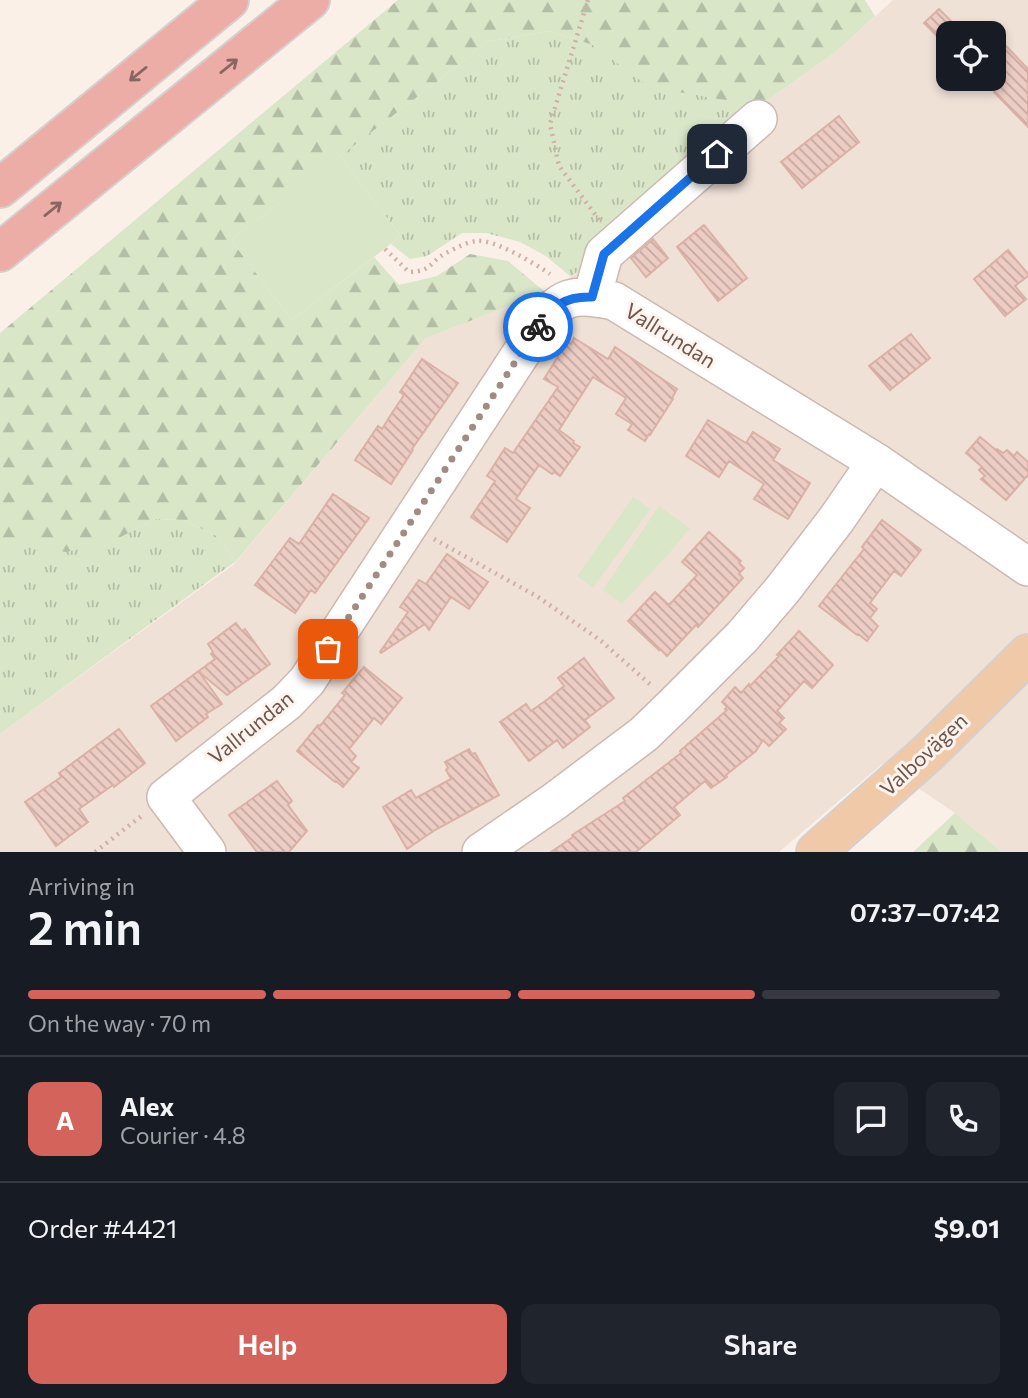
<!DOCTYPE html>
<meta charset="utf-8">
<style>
body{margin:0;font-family:Commissioner,sans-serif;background:#20242c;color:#f1f3f6;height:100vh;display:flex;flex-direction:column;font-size:26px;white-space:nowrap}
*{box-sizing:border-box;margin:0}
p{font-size:23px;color:#9ea1a6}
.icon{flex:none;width:38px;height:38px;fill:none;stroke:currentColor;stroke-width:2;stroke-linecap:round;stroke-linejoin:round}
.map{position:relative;height:852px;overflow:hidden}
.drawer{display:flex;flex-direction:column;background:#171b24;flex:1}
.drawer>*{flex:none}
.fabs{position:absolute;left:936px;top:21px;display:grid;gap:14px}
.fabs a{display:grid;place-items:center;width:70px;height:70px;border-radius:14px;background:#171b24;box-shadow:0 4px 10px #0003;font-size:35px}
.pin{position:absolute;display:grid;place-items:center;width:60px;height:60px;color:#fff;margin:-30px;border-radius:14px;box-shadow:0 4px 10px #0006}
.courier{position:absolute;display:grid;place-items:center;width:70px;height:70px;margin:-35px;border:5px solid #1a73e8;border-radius:50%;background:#fff;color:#222;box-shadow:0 2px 9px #0007}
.headline em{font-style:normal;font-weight:600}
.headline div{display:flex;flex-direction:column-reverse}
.headline{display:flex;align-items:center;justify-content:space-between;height:119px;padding:0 28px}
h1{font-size:46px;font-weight:600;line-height:52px}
.bar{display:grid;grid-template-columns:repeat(4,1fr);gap:10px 7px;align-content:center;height:84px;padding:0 28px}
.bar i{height:9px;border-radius:5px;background:#363941}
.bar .on{background:#d4635c}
.bar p{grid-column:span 4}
.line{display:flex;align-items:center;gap:18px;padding:0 28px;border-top:2px solid #363941}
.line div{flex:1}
.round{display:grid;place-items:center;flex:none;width:74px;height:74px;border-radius:14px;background:#20242c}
.action{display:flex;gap:14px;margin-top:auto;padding:14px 28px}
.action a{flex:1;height:80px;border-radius:14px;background:#d4635c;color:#fff;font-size:28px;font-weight:600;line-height:80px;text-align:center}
.action a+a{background:#20242c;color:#f1f3f6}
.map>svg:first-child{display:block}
.residential{fill:#f0e1d7;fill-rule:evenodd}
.grass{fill:url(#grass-tufts)}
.forest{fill:url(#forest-firs)}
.green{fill:#d9e6c8}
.building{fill:url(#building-back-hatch);stroke:#dcb1a5;stroke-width:2}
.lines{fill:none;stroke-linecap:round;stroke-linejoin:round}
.minor-casing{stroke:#ccb9b2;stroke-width:40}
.major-casing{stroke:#d7cfce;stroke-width:42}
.highway-casing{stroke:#d7cfce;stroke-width:42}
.path{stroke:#d0b0a6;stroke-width:4.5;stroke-dasharray:2 5;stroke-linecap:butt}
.minor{stroke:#fff;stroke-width:37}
.major{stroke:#f0caa8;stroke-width:38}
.highway{stroke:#ecada6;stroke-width:38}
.oneway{stroke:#896760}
.done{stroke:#a08b85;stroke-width:7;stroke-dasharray:0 12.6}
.route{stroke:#1a73e8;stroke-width:9}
.labels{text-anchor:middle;stroke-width:6;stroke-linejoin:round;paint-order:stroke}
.street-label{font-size:21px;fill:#70554f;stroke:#fdf4ee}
</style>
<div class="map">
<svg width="1028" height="852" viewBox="0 0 1028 852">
<defs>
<pattern id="grass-tufts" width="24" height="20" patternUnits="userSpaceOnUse" patternTransform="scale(1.75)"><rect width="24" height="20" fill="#d9e6c8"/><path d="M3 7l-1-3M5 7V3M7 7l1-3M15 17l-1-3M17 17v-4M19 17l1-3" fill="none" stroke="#b4bda5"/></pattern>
<pattern id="forest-firs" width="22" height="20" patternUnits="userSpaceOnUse" patternTransform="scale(1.75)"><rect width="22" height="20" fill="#d9e6c8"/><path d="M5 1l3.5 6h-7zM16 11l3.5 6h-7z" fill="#b4bda5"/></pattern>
<pattern id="building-back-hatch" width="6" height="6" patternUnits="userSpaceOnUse" patternTransform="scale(1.75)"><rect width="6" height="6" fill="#ecccc3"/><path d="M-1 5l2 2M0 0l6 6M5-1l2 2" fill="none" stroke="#c4a8a1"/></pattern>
</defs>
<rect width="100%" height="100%" fill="#faf0e8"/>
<!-- residential -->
<path class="residential" d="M893 0H1028V852H1002L955 813 882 764 779 852H0V734L233 565 426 338 545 292 571 277 759 106 837 51ZM948 33H994V79H948Z"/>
<!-- grass -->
<path class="grass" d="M549 31 593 45 649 86 759 106 571 277 546 256 520 242 486 233H462L427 256 410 259 391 244 401 236 340 156 464 61 485 42Z
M156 519 183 520 217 536 236 561 0 734V542L7 541H113Z"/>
<!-- forest -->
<path class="forest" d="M398 0H865L875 16 837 51 759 106 649 87 593 45 549 31 485 42 464 61 231 240 292 320 374 257 399 285 437 276 470 254 508 261 545 292 426 338 236 561 217 536 183 520 156 519 113 541 66 552 7 541 0 542V333Z
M955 813 1002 852H913Z"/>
<!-- green -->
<path class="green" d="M340 156 401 236 292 320 231 240Z
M633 497 650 509 593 588 577 576Z
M659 506 690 528 672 550 622 604 603 590Z"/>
<!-- building -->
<path class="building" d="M939 9 955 25 941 40 924 23Z
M1006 46 1028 69V127L994 92V59Z
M839 116 859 142 802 188 781 162Z
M704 225 747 278 718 301 677 247Z
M653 239 668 258 646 277 631 258Z
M1008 250 1028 274V276L1015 286 1026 299 1005 316 974 279Z
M911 334 930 358 890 390 869 366Z
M574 338 608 359 615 347 677 389 672 398 673 399 650 435 649 434 645 441 628 430 632 424 616 414 626 398 593 377 559 430 574 441 573 443 580 447 560 476 554 472 552 474 539 465 516 499 530 508 507 542 471 517 495 481 487 476 505 448 513 453 558 387 544 379 567 342 571 344Z
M422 359 458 383 412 449 413 450 391 484 355 460 378 426 382 429 392 413 404 395 400 392Z
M708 420 746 443 753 432 767 441 780 449 773 460 810 483 788 519 754 499 764 484 729 461 719 477 686 456Z
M980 437 996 450 997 449 1003 453 1007 450 1014 456 1017 452 1028 462V475L1006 500 981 479 985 476 979 470 982 467 966 453Z
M333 494 369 518 315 593 311 590 295 613 255 585 290 538 299 544Z
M882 520 921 550 901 576 894 571 870 603 877 609 870 618 878 626 867 641 858 634 857 635 819 606 852 564 864 549 862 547Z
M709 532 741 561 739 563 744 568 739 574 743 578 698 627 696 625 667 656 660 649 659 650 628 621 655 592 669 605 697 575 682 562Z
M447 554 488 582 469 609 451 597 429 630 425 624 381 653 380 652 408 612 400 607 419 580 426 584Z
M236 623 242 631 245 629 270 664 227 695 199 672 222 704 206 714 208 717 176 741 151 706 215 659 211 654 213 652 208 644Z
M799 631 833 665 812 688 804 681 777 711 784 718 779 723 786 729 769 746 763 740 756 751 726 775 727 777 711 788 705 781 674 807 680 815 636 852H551L573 837 572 835 625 801 623 798 681 753 680 751 727 710 725 709 727 707 722 702 735 687 741 693 749 684 750 686 779 656 777 655Z
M584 658 614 698 585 720 590 727 563 748 557 740 529 761 500 722 526 704 531 711 548 699 564 686 558 678Z
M364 667 402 698 381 724 374 718 349 749 356 756 351 762 359 768 343 787 336 781 335 782 297 751 318 725 320 726 345 695 342 693Z
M119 729 145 763 114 787 113 785 79 809 88 822 56 846 25 802 61 777 59 773Z
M469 749 472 754 475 753 499 795 435 830 407 849 383 807 411 790 416 798 451 779 446 770 448 768 445 762Z
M277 781 292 801 288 805 307 831 289 852H257L229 815Z"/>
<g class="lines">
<defs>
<path id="minor" d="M592 297 604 254 758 119
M207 852 166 797 287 702 307 681 537 329C562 294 573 293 614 301L876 462 1028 567
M481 852 555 801 644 734 674 705 743 636 783 589 836 520 876 462"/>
<path id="major" d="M816 852 930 751 1028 654"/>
<path id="highway" d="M0 188 229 0
M0 252 310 0"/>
</defs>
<!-- minor casing -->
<use href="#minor" class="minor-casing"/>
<!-- major casing -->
<use href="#major" class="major-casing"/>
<!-- highway casing -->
<use href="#highway" class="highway-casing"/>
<!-- path -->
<path class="path" d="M588 0 550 124 559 166 600 221
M385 249 409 272C433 271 428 263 446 253 454 249 467 242 476 241 492 238 536 264 550 274
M434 539 538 597 600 640 652 686
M95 852 144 814"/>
<!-- minor -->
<use href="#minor" class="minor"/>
<!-- major -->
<use href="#major" class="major"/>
<!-- highway -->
<use href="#highway" class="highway"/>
</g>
<!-- one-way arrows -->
<defs><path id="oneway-shaft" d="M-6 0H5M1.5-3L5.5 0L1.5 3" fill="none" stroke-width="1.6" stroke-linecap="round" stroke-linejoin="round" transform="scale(1.75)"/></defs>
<g class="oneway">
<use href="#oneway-shaft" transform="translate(229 66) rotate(-39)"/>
<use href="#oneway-shaft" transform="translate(138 74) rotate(141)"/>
<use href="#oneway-shaft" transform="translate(53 209) rotate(-39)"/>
</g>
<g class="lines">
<!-- done -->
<path class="done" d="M328 649 538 327"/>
<!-- route -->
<path class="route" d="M538 327C553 306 565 296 592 297L604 254 717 154"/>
</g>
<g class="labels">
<!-- street labels -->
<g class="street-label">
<text transform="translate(670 336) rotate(32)" y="7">Vallrundan</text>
<text transform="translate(251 728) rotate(-39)" y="7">Vallrundan</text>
<text transform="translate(924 755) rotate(-43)" y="7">Valbovägen</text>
</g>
</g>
</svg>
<div class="fabs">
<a><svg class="icon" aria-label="locate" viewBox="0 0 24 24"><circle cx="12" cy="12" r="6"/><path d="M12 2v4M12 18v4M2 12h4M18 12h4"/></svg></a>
</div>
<div class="pin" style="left:328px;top:649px;background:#ea580c"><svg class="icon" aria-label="bag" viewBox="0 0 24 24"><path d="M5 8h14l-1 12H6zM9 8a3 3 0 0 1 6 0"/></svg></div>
<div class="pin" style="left:717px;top:154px;background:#1f2937"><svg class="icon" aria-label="home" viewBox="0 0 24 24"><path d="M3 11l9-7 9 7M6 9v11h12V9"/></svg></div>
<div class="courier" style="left:538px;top:327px"><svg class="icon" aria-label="bike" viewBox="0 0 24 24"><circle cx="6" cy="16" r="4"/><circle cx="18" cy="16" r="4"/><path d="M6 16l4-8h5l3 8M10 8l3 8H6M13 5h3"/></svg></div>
</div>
<section class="drawer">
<div class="headline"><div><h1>2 min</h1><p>Arriving in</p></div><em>07:37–07:42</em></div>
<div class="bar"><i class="on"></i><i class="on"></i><i class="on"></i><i></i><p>On the way · 70 m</p></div>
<div class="line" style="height:126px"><b class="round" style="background:#d4635c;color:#fff">A</b><div><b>Alex</b><p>Courier · 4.8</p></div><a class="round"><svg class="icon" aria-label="chat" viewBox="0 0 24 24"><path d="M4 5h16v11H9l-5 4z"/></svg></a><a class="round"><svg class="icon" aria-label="phone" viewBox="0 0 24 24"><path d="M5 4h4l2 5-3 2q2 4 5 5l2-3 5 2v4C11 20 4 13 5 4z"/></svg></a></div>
<div class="line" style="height:91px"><div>Order #4421</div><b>$9.01</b></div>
<div class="action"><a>Help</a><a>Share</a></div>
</section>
